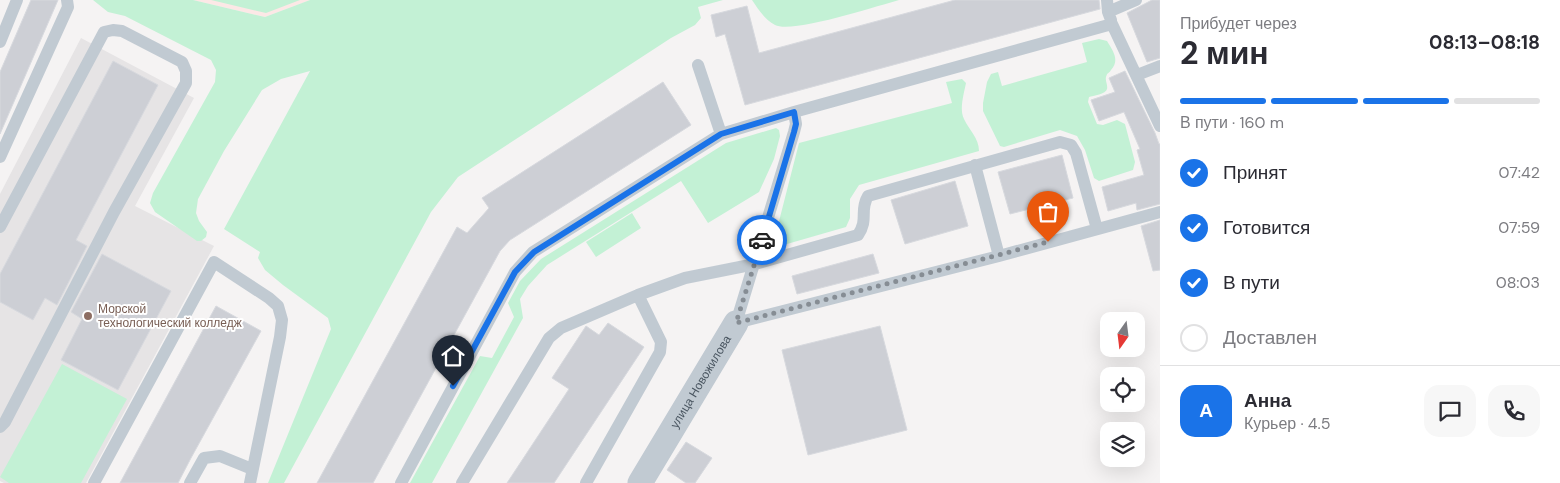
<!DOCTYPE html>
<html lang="ru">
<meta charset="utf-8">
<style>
body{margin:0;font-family:"DM Sans",sans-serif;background:#f7f7f7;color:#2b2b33;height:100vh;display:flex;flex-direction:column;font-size:19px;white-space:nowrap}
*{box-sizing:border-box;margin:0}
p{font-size:16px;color:#7c7c81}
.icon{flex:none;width:28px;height:28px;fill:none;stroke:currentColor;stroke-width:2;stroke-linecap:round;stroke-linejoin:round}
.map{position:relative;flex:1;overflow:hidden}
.details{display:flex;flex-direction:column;background:#fff;width:400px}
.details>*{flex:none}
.needle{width:32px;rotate:194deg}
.fabs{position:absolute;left:1100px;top:312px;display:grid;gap:10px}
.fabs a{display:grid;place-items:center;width:45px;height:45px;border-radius:10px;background:#fff;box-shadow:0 5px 20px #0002;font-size:25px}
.pin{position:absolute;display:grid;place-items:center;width:42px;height:42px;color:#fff;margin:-51px -21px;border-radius:50% 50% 50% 0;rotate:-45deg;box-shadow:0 0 5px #0007}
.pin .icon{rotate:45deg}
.courier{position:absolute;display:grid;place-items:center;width:50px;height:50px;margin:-25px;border:4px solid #1a73e8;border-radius:50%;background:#fff;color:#222;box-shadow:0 1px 6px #0007}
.summary em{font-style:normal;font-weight:700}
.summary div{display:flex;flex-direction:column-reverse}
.summary{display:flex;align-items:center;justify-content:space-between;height:85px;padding:0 20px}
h1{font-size:32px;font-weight:700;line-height:38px}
.bar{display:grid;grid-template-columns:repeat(4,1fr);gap:8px 5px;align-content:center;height:60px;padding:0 20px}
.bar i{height:6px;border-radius:4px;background:#e1e1e2}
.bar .on{background:#1a73e8}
.bar p{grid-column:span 4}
.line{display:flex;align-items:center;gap:12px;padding:0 20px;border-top:1px solid #e1e1e2}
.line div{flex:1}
.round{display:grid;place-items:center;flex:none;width:52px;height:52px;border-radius:15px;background:#f7f7f7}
ol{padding:0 20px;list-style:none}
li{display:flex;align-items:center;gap:15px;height:55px}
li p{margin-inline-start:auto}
li .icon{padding:5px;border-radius:50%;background:#1a73e8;color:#fff;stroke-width:4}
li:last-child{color:#7c7c81}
li i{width:28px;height:28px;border:2px solid #e1e1e2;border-radius:50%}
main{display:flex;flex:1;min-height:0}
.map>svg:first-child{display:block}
.education{fill:#e6e4e5}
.medical{fill:#fce8e6}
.green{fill:#c3f1d5}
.building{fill:#cdcfd5;stroke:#d7d9de}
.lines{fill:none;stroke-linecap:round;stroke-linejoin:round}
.service{stroke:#c1cad2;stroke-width:12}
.minor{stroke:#c1cad2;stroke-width:25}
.done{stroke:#868d94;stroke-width:5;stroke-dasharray:0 9}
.route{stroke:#1a73e8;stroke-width:6}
.education-dot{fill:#8d6e63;stroke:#fff;stroke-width:2}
.labels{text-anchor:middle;stroke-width:4;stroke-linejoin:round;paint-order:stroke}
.education-label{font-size:12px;fill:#785e54;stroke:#fff;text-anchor:start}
.street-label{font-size:12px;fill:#4a5661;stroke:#fff}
</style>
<main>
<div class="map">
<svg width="1160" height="483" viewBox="0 0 1160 483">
<rect width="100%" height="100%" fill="#f5f3f3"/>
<!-- education -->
<path class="education" d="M81 38 194 98 135 206 214 246 86 483H4L0 481V194Z"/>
<!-- medical -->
<path class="medical" d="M193 0H310L265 17Z"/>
<!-- green -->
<path class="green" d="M93 0H193L265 17 310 0H723L698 7 701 18 695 25 671 38 458 177 431 212 284 483H268L331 329 328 318 283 285 265 270 258 258 260 252 224 229 310 71 281 79 262 90 224 151 198 199 196 213 199 221 207 232 206 237 201 241H197L155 212 150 203 153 193 215 82 216 70 211 60 125 16 108 12Z
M211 0H300L266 13Z
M752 0H899C877 6 792 34 775 25 765 20 758 9 752 0Z
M1099 39 1107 41C1113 51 1120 60 1111 70 1108 75 1108 71 1106 77 1105 81 1108 85 1107 89 1106 94 1093 96 1089 97L1088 102 1097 124 1103 125 1117 120 1125 124 1135 162 1133 170 1099 181 1094 178 1085 150 1077 136 1060 130 1004 147 1000 146 983 111V103L987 82 991 74 998 72 1002 86 1087 62 1082 43Z
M962 79 966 83C964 93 959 110 964 119 969 130 979 138 979 151L859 185 850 199V218L846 227 787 244 779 243 776 239V233L799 143 952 103 946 82Z
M776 128 779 130 780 136 774 159 759 192 708 223 681 181 547 265 528 286 520 299 523 318 432 483H410L480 356 492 358 514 317 508 303 520 281 541 259 726 143Z
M632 213 641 228 596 257 586 242Z
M62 364 127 399 81 483H9L0 477Z"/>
<!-- building -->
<path class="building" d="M31 0H58L0 134V72Z
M955 0H1099L1100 9 745 105 725 34 716 37 711 15 747 6 759 53Z
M1152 0H1160V58L1147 62 1127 13Z
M113 61 158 85 76 240 87 246 57 305 45 298 33 320 0 302V274Z
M1125 71 1155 133 1159 144H1160V204L1137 210 1136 203 1108 211 1102 187 1144 175 1137 150 1140 149 1124 112 1099 121 1091 100 1115 92 1109 78Z
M663 82 691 125 510 240 500 251 373 483H317L457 227 467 233 489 208 482 198Z
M1062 155 1073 198 1010 214 998 172Z
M955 181 968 226 905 244 891 200Z
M1160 220V270L1153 271 1141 226Z
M102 254 171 291 118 390 61 360 82 319 71 312Z
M873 254 879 273 797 294 792 276Z
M216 306 261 331 191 458 178 483H120Z
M608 323 644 347 554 483H507L569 389 552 378 586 326 599 335Z
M880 326 907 430 808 455 782 350Z
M686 442 712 458 695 483H686L667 470Z"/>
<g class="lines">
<!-- service -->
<path class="service" d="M1107 0 1108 12 1111 20
M1108 12 1136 0
M0 42 17 0
M698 65 721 134
M1137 75 1160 66
M794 112 1112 24 1160 126
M0 157 68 7 67 0
M975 165 999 256
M0 227 104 32 113 30 122 31 182 62 186 71V83L114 212 5 422 0 427
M736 323 999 256 1160 212
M94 483 214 262 269 298 278 306 282 320 280 337 250 483
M190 483 204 458 220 456 252 469
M401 483 515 272 533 252 721 134 794 112 796 124 794 132 736 323
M462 483 549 338 561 328 638 295 685 278 755 264 858 235C869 219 859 211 868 196L1060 142 1071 145 1076 153 1097 229
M586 483 660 352 661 342 638 295"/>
<!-- minor -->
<path class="minor" id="s1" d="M640 483 736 323"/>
</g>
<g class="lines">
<!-- done -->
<path class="done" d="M762 240 736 323 1048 242"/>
<!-- route -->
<path class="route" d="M453 386 515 272 534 252 721 134 794 112 796 124 794 132 762 240"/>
</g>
<!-- markers -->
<circle class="education-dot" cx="88" cy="316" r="5"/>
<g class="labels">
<!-- education labels -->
<g class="education-label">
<text x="98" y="313">Морской<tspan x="98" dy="14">технологический колледж</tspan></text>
</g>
<!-- street labels -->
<g class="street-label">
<text dy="4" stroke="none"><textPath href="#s1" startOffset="118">улица Новожилова</textPath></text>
</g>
</g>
</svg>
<div class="fabs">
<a><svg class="needle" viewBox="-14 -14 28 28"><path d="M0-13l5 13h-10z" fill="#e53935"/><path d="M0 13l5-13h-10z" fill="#7c7c81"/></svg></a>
<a><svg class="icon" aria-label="locate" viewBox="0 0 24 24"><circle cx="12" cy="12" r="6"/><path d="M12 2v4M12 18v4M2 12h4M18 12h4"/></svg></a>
<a><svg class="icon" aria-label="layers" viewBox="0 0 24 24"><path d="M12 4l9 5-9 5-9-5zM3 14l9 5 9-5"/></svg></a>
</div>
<div class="pin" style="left:1048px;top:242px;background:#ea580c"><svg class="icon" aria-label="bag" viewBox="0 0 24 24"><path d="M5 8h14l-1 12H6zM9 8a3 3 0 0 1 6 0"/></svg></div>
<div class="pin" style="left:453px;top:386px;background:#1f2937"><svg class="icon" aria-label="home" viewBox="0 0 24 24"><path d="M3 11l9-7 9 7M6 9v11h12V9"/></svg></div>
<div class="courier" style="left:762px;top:240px"><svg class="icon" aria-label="car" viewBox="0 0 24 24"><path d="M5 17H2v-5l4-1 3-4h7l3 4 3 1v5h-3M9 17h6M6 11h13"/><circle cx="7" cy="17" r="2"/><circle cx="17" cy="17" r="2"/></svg></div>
</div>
<section class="details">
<div class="summary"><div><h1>2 мин</h1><p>Прибудет через</p></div><em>08:13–08:18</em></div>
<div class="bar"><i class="on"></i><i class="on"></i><i class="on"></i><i></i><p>В пути · 160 m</p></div>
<ol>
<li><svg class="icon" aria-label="check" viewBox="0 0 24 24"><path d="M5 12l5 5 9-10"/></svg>Принят<p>07:42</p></li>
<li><svg class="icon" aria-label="check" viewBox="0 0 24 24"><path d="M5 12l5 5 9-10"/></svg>Готовится<p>07:59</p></li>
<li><svg class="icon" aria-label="check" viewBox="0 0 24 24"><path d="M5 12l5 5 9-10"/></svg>В пути<p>08:03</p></li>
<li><i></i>Доставлен</li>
</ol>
<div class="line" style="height:90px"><b class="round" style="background:#1a73e8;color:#fff">А</b><div><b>Анна</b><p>Курьер · 4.5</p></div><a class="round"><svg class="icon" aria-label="chat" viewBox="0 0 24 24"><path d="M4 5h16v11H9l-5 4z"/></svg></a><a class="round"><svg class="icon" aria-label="phone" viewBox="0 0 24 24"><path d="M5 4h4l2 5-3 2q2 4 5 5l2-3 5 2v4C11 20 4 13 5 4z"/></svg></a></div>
</section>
</main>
